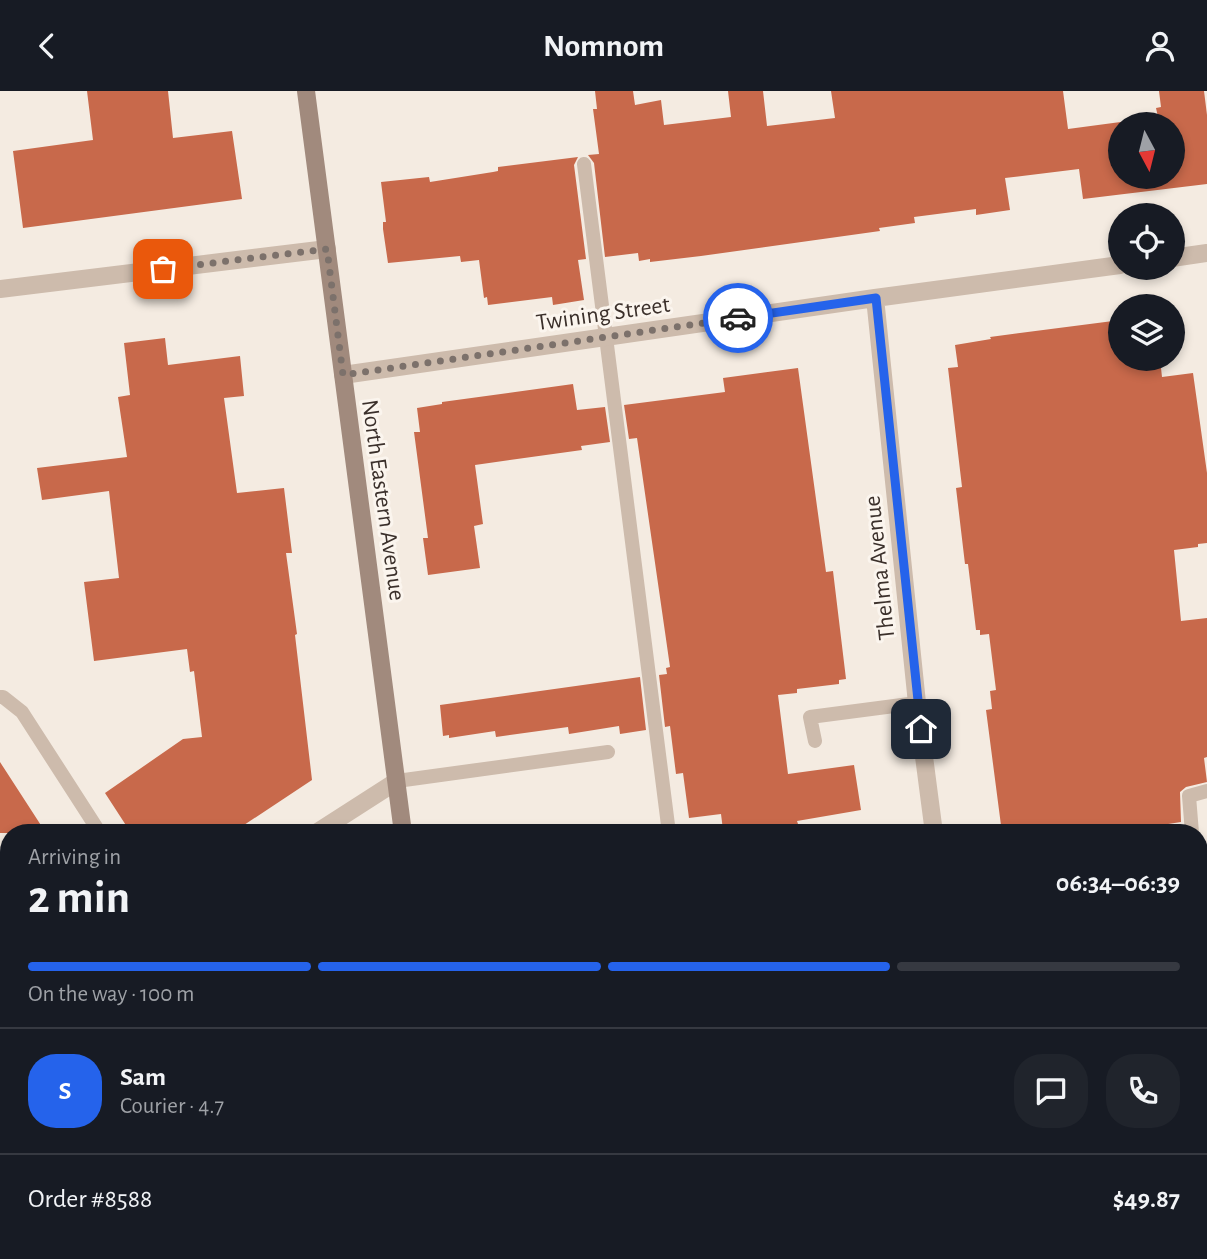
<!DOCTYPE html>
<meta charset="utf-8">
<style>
body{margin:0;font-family:"Alegreya Sans",sans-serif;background:#20242c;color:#f1f3f6;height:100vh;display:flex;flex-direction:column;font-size:26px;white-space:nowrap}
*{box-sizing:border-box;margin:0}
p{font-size:23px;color:#9ea1a6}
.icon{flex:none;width:38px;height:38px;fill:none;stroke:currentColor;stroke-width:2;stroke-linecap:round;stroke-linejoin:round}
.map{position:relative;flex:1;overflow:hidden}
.side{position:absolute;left:0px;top:733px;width:1208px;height:436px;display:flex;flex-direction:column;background:#171b24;border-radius:28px 28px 0 0;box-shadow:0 4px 10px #0003}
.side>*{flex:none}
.needle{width:46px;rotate:173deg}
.fabs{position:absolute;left:1108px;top:21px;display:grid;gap:14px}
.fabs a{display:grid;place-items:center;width:77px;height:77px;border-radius:50%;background:#171b24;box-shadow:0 4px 10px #0003;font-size:35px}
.pin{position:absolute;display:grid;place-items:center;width:60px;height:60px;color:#fff;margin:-30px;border-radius:14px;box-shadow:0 4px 10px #0006}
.courier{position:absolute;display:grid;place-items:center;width:70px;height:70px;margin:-35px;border:5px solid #2563eb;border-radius:50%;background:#fff;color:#222;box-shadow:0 2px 9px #0007}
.summary em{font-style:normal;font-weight:700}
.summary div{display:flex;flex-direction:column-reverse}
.summary{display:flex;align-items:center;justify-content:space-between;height:119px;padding:0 28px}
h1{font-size:46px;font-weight:700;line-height:52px}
.bar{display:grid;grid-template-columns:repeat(4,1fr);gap:10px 7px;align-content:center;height:84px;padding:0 28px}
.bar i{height:9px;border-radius:5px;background:#363941}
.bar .on{background:#2563eb}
.bar p{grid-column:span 4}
.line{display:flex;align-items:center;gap:18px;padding:0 28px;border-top:2px solid #363941}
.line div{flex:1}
.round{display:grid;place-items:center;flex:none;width:74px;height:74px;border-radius:28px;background:#20242c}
header{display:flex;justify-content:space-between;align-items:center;height:91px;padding:0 28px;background:#171b24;font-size:32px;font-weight:700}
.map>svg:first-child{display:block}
.building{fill:#c8694b;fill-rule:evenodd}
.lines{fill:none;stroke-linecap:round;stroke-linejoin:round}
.service{stroke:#cdbbac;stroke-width:14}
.minor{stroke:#cdbbac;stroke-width:18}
.secondary{stroke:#a18a7d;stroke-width:18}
.done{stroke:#7c716b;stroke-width:7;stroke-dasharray:0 12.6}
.route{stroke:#2563eb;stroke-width:9}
.labels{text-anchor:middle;stroke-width:6;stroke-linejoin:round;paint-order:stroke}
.street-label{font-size:24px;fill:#3b302b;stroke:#fbf5ee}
</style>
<header><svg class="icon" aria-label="back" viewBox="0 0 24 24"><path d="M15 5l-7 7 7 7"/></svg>Nomnom<svg class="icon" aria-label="person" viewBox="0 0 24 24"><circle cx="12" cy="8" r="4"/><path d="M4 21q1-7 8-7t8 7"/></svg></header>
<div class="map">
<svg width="1207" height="1168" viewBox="0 0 1207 1168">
<rect width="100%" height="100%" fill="#f4ebe1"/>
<!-- building -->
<path class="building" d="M87 0H168L173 47 232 40 242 108 23 137 13 60 93 49Z
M595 0H633L635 14 661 9 664 34 731 26 728 0H763L767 35 835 27 831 0H1063L1068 38 1158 26 1156 17 1161 16 1159 0H1204L1207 24V93L1083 108 1079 78 1005 87 1010 119 976 124V118L914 126 915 132 879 137 880 140 701 165 650 171V168L639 170 638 162 605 166 594 72 588 64 599 63 593 18H597ZM1120 33H1172V86H1120Z
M578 66 574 74 586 168 578 169 584 209 553 214 552 206 488 214 487 206 484 207 479 169 461 171 460 165 388 172 383 138V131H386L381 91 429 86 430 91 493 81 498 80V76Z
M1113 230 1120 268H1160L1162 286 1193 282 1207 382V452L1198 453V456L1174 459 1181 530 1207 527V666L1204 667 1207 691 1186 696 1180 701 1181 731 1111 742H1002L986 619 992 618 990 600 996 599 989 543 980 544V539H976L968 473H965L956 397 962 396 948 277 958 276 955 254 991 248 990 246Z
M165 247 168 274 240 265 244 305 224 307 237 402 284 397 292 462H286L297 543 295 544 312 689 232 742H131L105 702 183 648 202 646 194 580 190 581 187 558 94 570 84 491 119 487 109 400 42 409 37 377 127 366 118 306 130 304 124 252Z
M798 277 826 481 833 480 846 588 839 589V593L797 598V602L778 604 788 683 854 674 861 719 797 730 798 733 740 740V737L723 739 721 723 689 727 683 682 676 683 670 635 665 636 659 584 667 583 666 577 670 576 665 541 637 347 629 348 624 314 725 301 723 287Z
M573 293 577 319 605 316 610 351 581 355 582 359 475 374 483 433 474 435 480 477 428 484 423 447H428L414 341H420L417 317 442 313V311Z
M640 586 646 639 620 643 619 635 569 643 568 636 496 646 495 640 449 647V644L443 645 440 614Z
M0 671 46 742H0Z"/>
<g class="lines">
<!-- service -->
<path class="service" d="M584 73 669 742
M0 606H3L22 621 100 742
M815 650 810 626 917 612
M397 690 608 661
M1192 742 1189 705 1207 700
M1199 1007 1207 1002
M722 1160 723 1168
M934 1168 945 1160"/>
<!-- minor -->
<path class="minor" d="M1172 167 1207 162
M0 198 327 158
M875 207 917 612 934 742
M343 284 875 207 1120 174
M316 742 397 690
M0 948 9 942
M986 1160 987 1168"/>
<!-- secondary -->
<path class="secondary" d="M306 0 403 742
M459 1160 460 1168"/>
</g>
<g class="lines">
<!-- done -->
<path class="done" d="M163 178 327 158 343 284 738 227"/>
<!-- route -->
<path class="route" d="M738 227 876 207 921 638"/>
</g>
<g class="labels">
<!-- street labels -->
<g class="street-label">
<text transform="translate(603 222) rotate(-8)" y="8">Twining Street</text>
<text transform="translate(384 409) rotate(82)" y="8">North Eastern Avenue</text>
<text transform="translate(879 477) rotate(-96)" y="8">Thelma Avenue</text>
</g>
</g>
</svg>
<div class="fabs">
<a><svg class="needle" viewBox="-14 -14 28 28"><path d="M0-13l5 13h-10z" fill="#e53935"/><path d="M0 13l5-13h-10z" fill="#9ea1a6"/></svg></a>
<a><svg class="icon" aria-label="locate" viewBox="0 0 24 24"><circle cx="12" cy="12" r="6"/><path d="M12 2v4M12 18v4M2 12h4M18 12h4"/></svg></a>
<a><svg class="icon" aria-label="layers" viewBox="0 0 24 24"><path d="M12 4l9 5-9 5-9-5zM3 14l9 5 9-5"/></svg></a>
</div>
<div class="pin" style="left:163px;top:178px;background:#ea580c"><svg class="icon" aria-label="bag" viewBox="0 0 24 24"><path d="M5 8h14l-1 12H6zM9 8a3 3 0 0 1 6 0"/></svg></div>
<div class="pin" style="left:921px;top:638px;background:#1f2937"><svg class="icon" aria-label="home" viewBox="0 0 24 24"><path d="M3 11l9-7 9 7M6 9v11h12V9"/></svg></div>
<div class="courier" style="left:738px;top:227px"><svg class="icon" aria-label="car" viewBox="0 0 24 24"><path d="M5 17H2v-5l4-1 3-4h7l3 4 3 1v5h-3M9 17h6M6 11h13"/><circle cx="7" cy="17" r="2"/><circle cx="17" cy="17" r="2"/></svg></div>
<section class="side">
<div class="summary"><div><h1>2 min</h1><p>Arriving in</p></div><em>06:34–06:39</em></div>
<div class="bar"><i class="on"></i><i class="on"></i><i class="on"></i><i></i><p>On the way · 100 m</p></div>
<div class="line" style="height:126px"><b class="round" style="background:#2563eb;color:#fff">S</b><div><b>Sam</b><p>Courier · 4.7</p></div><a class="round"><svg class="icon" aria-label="chat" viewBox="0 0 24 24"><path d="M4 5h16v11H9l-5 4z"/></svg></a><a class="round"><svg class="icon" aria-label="phone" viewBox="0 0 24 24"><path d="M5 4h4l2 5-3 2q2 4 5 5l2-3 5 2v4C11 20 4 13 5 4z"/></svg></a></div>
<div class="line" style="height:91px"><div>Order #8588</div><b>$49.87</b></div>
</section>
</div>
